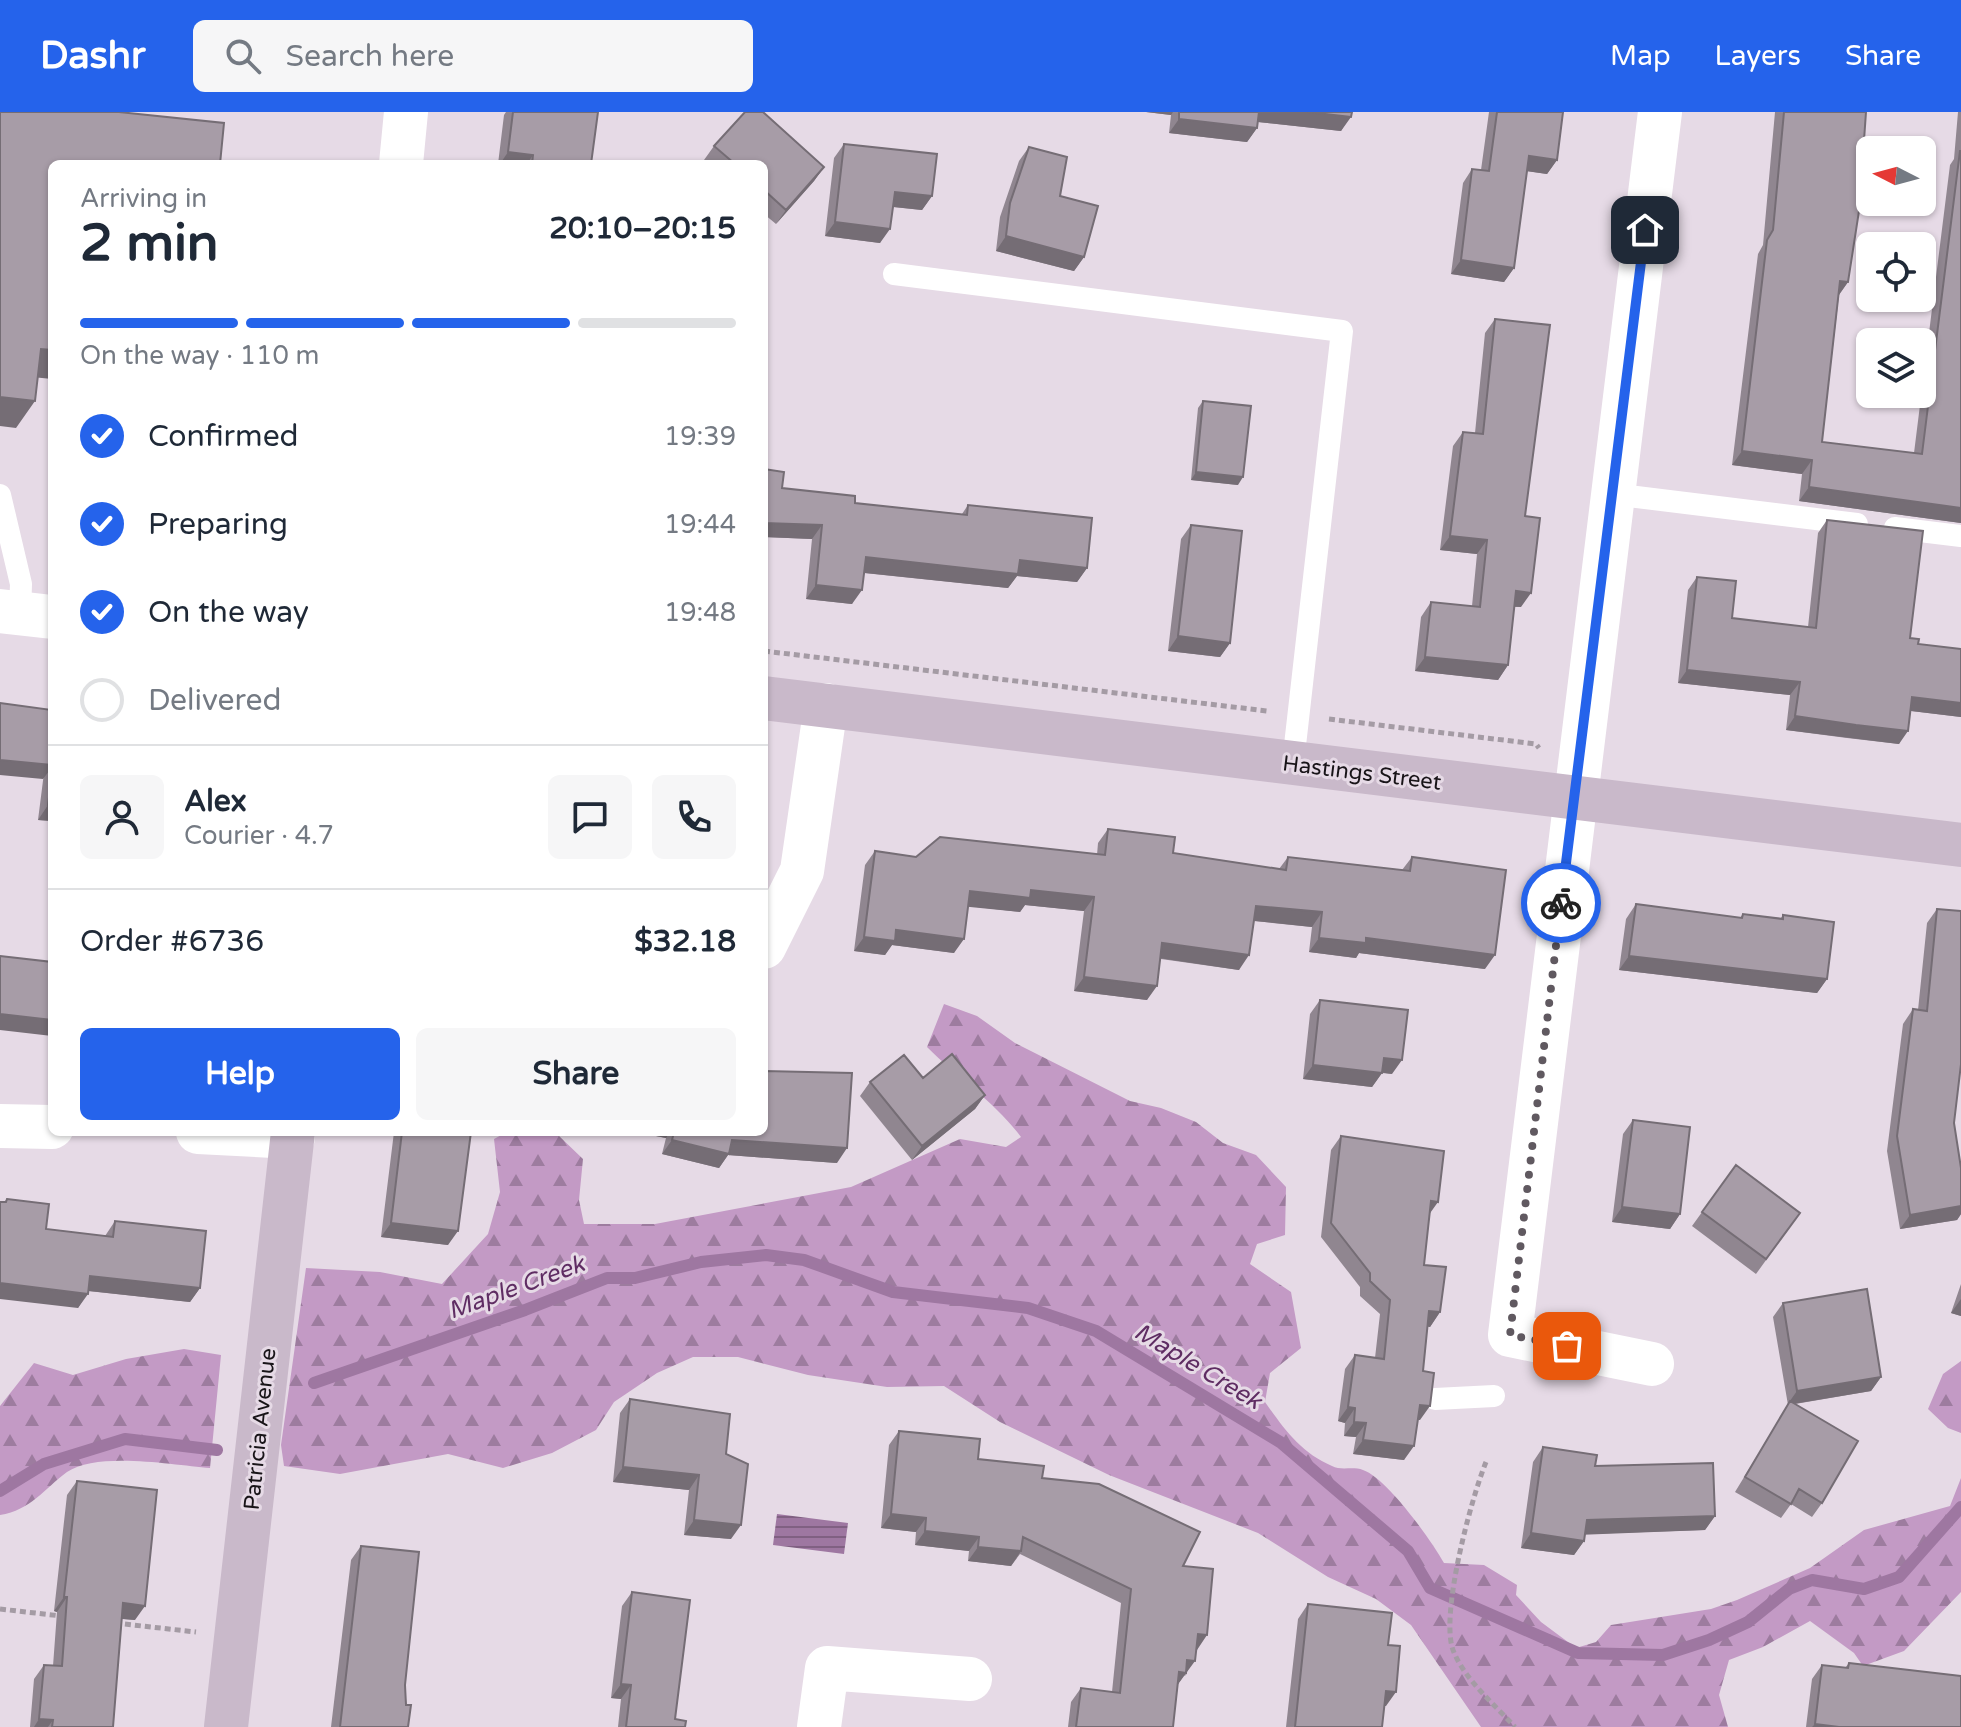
<!DOCTYPE html>
<meta charset="utf-8">
<style>
body{margin:0;font-family:"Varela Round",sans-serif;background:#f6f6f7;color:#1f2937;height:100vh;display:flex;flex-direction:column;font-size:30px;white-space:nowrap}
*{box-sizing:border-box;margin:0}
p{font-size:26px;color:#747a83}
.icon{flex:none;width:44px;height:44px;fill:none;stroke:currentColor;stroke-width:2;stroke-linecap:round;stroke-linejoin:round}
.map{position:relative;flex:1;overflow:hidden}
.details{position:absolute;left:48px;top:48px;width:720px;height:976px;display:flex;flex-direction:column;background:#fff;border-radius:12px;box-shadow:0 2px 6px #0004}
.details>*{flex:none}
.needle{width:52px;rotate:276deg}
.tools{position:absolute;left:1856px;top:24px;display:grid;gap:16px}
.tools a{display:grid;place-items:center;width:80px;height:80px;border-radius:12px;background:#fff;box-shadow:0 2px 6px #0004;font-size:40px}
.pin{position:absolute;display:grid;place-items:center;width:68px;height:68px;color:#fff;margin:-34px;border-radius:16px;box-shadow:0 4px 12px #0006}
.courier{position:absolute;display:grid;place-items:center;width:80px;height:80px;margin:-40px;border:6px solid #2563eb;border-radius:50%;background:#fff;color:#222;box-shadow:0 2px 10px #0007}
.head em{font-style:normal;font-weight:700}
.head div{display:flex;flex-direction:column-reverse}
.head{display:flex;align-items:center;justify-content:space-between;height:136px;padding:0 32px}
h1{font-size:52px;font-weight:700;line-height:60px}
.bar{display:grid;grid-template-columns:repeat(4,1fr);gap:12px 8px;align-content:center;height:96px;padding:0 32px}
.bar i{height:10px;border-radius:6px;background:#e0e1e3}
.bar .current{background:#2563eb}
.bar p{grid-column:span 4}
.line{display:flex;align-items:center;gap:20px;padding:0 32px;border-top:2px solid #e0e1e3}
.line div{flex:1}
.round{display:grid;place-items:center;flex:none;width:84px;height:84px;border-radius:12px;background:#f6f6f7}
ol{padding:0 32px;list-style:none}
li{display:flex;align-items:center;gap:24px;height:88px}
li p{margin-inline-start:auto}
li .icon{padding:8px;border-radius:50%;background:#2563eb;color:#fff;stroke-width:4}
li:last-child{color:#747a83}
li i{width:44px;height:44px;border:4px solid #e0e1e3;border-radius:50%}
.cta{display:flex;gap:16px;margin-top:auto;padding:16px 32px}
.cta a{flex:1;height:92px;border-radius:12px;background:#2563eb;color:#fff;font-size:32px;font-weight:700;line-height:92px;text-align:center}
.cta a+a{background:#f6f6f7;color:#1f2937}
header{display:flex;align-items:center;gap:48px;box-sizing:border-box;height:112px;padding:0 40px;background:#2563eb;color:#fff}
header strong{font-size:38px}
nav{display:flex;gap:44px;margin-inline-start:auto;font-size:28px}
.search{width:560px;height:72px;background:#f6f6f7;display:flex;align-items:center;gap:20px;box-sizing:border-box;padding:0 28px;border-radius:12px;color:#747a83;font-size:30px}
.map>svg:first-child{display:block}
.forest{fill:url(#forest-firs)}
.water{fill:url(#water-rules)}
.lines{fill:none;stroke-linecap:round;stroke-linejoin:round}
.stream{stroke:#9e77a1;stroke-width:12}
.path{stroke:#a49ba4;stroke-width:5;stroke-dasharray:6 4;stroke-linecap:butt}
.lane{stroke:#fff;stroke-width:22}
.street{stroke:#fff;stroke-width:44}
.secondary{stroke:#c9b9ca;stroke-width:44}
.wall{fill:#908690}
.shaded-wall{fill:#756d75}
.building{fill:#a79ca7;stroke:#756d75;stroke-width:2}
.done{stroke:#605960;stroke-width:8;stroke-dasharray:0 14.4}
.route{stroke:#2563eb;stroke-width:10}
.labels{text-anchor:middle;stroke-width:6;stroke-linejoin:round;paint-order:stroke}
.street-label{font-size:22px;fill:#181418;stroke:#e6dae6}
.water-label{font-size:24px;font-style:italic;fill:#5f2d63;stroke:#e6dae6}
</style>
<header>
<strong>Dashr</strong>
<div class="search"><svg class="icon" aria-label="search" viewBox="0 0 24 24"><circle cx="10" cy="10" r="6"/><path d="M15 15l6 6"/></svg>Search here</div>
<nav><a>Map</a><a>Layers</a><a>Share</a></nav>
</header>
<div class="map">
<svg width="1961" height="1615" viewBox="0 0 1961 1615">
<defs>
<pattern id="forest-firs" width="22" height="20" patternUnits="userSpaceOnUse" patternTransform="scale(2)"><rect width="22" height="20" fill="#c39ac5"/><path d="M5 1l3.5 6h-7zM16 11l3.5 6h-7z" fill="#9d7c9f"/></pattern>
<pattern id="water-rules" width="6" height="5" patternUnits="userSpaceOnUse" patternTransform="scale(2)"><rect width="6" height="5" fill="#9e77a1"/><path d="M0 2.5h6" fill="none" stroke="#806082"/></pattern>
</defs>
<rect width="100%" height="100%" fill="#e6dae6"/>
<!-- forest -->
<path class="forest" d="M944 892 977 904 1015 931 1130 989 1161 996 1196 1010 1223 1031 1256 1043 1286 1075 1285 1123 1257 1132 1250 1152 1291 1180 1301 1236 1270 1261 1265 1290C1284 1317 1301 1341 1332 1354 1341 1359 1353 1354 1363 1358 1387 1366 1431 1428 1444 1451L1484 1453 1517 1473 1516 1483 1541 1510 1576 1536 1596 1530 1611 1513 1711 1497 1737 1488 1810 1456 1864 1418 1950 1394 1961 1366V1480L1904 1539 1863 1554 1854 1541 1810 1509 1763 1535 1729 1548 1719 1583 1728 1615H1481L1411 1513 1376 1487 1328 1465 1258 1421 1109 1363 1000 1310 944 1274 887 1275 808 1263 738 1245H693L657 1261 614 1290 596 1318 552 1341 503 1356 448 1342 340 1362 284 1354 281 1333 306 1156 380 1160 442 1172 488 1122 500 1080 494 1027 507 1020 558 1023 583 1047 579 1088 584 1112H655L851 1075 960 1027 1006 1035 1021 1025C995 990 958 966 927 935Z
M184 1237 221 1243 210 1356C174 1353 97 1339 67 1360 44 1377 31 1398 0 1403V1294L34 1251 73 1263 126 1247Z
M1961 1249V1321L1948 1316 1928 1297 1943 1262Z"/>
<!-- water -->
<path class="water" d="M777 1402 848 1411 844 1442 773 1433Z"/>
<g class="lines">
<!-- stream -->
<path class="stream" d="M314 1271 525 1198 607 1166H635L701 1150 766 1143 804 1148 893 1180 1028 1196 1096 1219 1280 1330 1408 1439 1430 1476 1578 1541 1663 1543 1709 1528 1748 1510 1789 1477 1812 1468 1864 1477 1899 1465 1961 1395
M0 1379 44 1352 125 1327 217 1338"/>
<!-- path -->
<path class="path" d="M764 539 1267 599
M1329 607 1536 632 1539 636
M1486 1350C1471 1387 1440 1502 1453 1538 1464 1567 1494 1592 1515 1615
M0 1497 61 1504
M115 1511 196 1520"/>
<!-- lane -->
<path class="lane" d="M894 162 1342 219 1293 651
M1612 382 1857 412
M0 383 21 472 20 501
M1895 416 1961 424
M1435 1287 1494 1284"/>
<!-- street -->
<path class="street" d="M401 52 406 0
M0 499 52 505
M764 835 802 759 826 593
M0 1014 52 1015
M198 1020 293 1025
M1652 1252 1510 1223 1660 0
M819 1615 827 1556 970 1567"/>
<!-- secondary -->
<path class="secondary" d="M764 586 1961 733
M226 1615 293 1020"/>
</g>
<!-- wall -->
<path class="wall" d="M506 0H598L591 52H498L504 3Z
M1146 0H1352L1341 19 1258 10 1257 16 1247 30 1169 21 1171 3Z
M1489 0H1563L1557 48 1547 62 1527 59 1514 156 1504 170 1451 162 1463 71 1472 57 1481 58Z
M1775 0H1866L1848 170 1839 183 1822 330 1914 341 1950 53 1954 47 1958 0H1961V411L1799 389 1802 362 1732 353 1758 142 1763 133Z
M844 32 932 84 922 98 893 95 880 131 825 124 834 46Z
M714 34 824 55 814 69 776 112 764 102V52H709L704 48Z
M1029 35 1060 84 1084 145 1074 159 996 139 1000 105 1019 49Z
M1495 207 1525 404 1521 495H1514L1508 553 1498 568 1415 559 1421 505 1431 490 1472 494 1477 442 1440 438 1453 334 1463 320 1475 321 1485 221Z
M1203 289 1238 373 1191 368 1198 296Z
M764 357 782 376 855 391 962 402 968 393 1087 456 1077 470 1017 464 1008 476 864 461 852 492 806 487 812 427 764 425Z
M1827 408 1910 526 1918 532 1961 537V605L1911 599 1899 632 1847 626 1786 618 1790 583 1678 571 1688 478 1697 465 1732 506 1808 515 1818 421Z
M1191 413 1230 531 1220 545 1168 539 1181 427Z
M52 598V709L38 708Z
M1108 717 1173 741 1279 757 1288 745 1402 758 1412 745 1485 857 1359 841 1356 846 1309 840 1312 815 1254 809 1239 858 1161 847 1147 888 1074 879 1084 799 1025 793 1020 800 968 794 954 841 892 833 885 843 854 839 865 753 875 739 916 745 1097 743 1098 731Z
M1636 792 1740 806 1743 802 1780 807 1783 803 1827 867 1817 881 1619 858 1626 807Z
M1937 797 1954 1011 1961 1056V1102L1957 1108 1900 1117 1887 1039 1903 912 1913 897 1918 898 1927 811Z
M1320 888 1392 962 1382 961 1372 975 1303 967 1310 902Z
M923 966 985 983 975 997 912 1048 860 984 870 970Z
M1633 1008 1680 1102 1670 1117 1612 1110 1623 1022Z
M394 1020H471L448 1133 381 1125Z
M652 1020H764L837 1051 728 1043 719 1056 662 1042 666 1026 651 1023Z
M1341 1024 1430 1101 1424 1153 1440 1200 1430 1215 1427 1214 1423 1259 1420 1308H1418L1404 1348 1353 1342 1356 1325 1344 1324 1345 1311 1338 1309 1345 1257 1355 1243 1375 1246 1380 1202 1360 1184V1175L1321 1125 1331 1038Z
M1736 1053 1800 1101 1756 1162 1692 1114Z
M7 1087 46 1117 105 1124 115 1109 200 1176 190 1190 88 1179 78 1196 4 1090Z
M1961 1172V1204L1951 1201Z
M1783 1191 1881 1265 1871 1279 1795 1292 1822 1391 1812 1405 1791 1392 1781 1406 1735 1380 1788 1293 1773 1205Z
M630 1287 726 1342 731 1427 684 1423 689 1378 613 1370 620 1301Z
M899 1319 978 1347 1042 1366 1183 1454 1197 1538 1185 1564 1184 1563 1178 1572 1173 1615H1068L1071 1590 1081 1576 1112 1580 1121 1491 1020 1442 1011 1454 968 1449 969 1439 915 1433 916 1420 881 1416 889 1333Z
M1543 1335 1595 1354 1715 1404 1705 1418 1585 1422 1584 1429 1574 1443 1521 1436 1533 1350Z
M77 1369 135 1508 122 1507 113 1615H30L34 1567 44 1553 53 1554 57 1500 54 1499 67 1383Z
M361 1434 405 1573 408 1615H331L351 1448Z
M632 1480 675 1607 685 1615H618L621 1587 611 1586 622 1494Z
M1308 1492 1388 1533 1386 1594H1384L1382 1615H1286L1298 1507Z
M1849 1551 1961 1615H1806L1812 1567 1822 1553 1845 1556Z"/>
<!-- shaded-wall -->
<path class="shaded-wall" d="M1146 0H1173L1171 3Z
M1255 0H1308L1351 5 1341 19 1249 9Z
M1179 7 1257 16 1247 30 1169 21Z
M508 40 533 43 527 52H500Z
M1529 44 1557 48 1547 62 1519 58Z
M824 55 814 69 776 112 786 98Z
M895 80 932 84 922 98 885 94Z
M835 110 890 117 880 131 825 124Z
M1006 124 1084 145 1074 159 996 139Z
M1461 148 1514 156 1504 170 1451 162Z
M1840 169 1848 170 1838 184Z
M41 237 52 238V267L22 264Z
M0 285 35 289 16 316 0 314Z
M1742 339 1812 348 1802 362 1732 353Z
M1196 360 1243 365 1238 373 1191 368Z
M1809 375 1961 396V411L1799 389Z
M764 411 822 413 812 427 764 425Z
M1450 424 1487 428 1477 442 1440 438Z
M866 445 1020 448 1087 456 1077 470 1017 464 1008 476 856 460Z
M816 473 862 478 852 492 806 487Z
M1516 479 1531 481 1521 495 1506 494Z
M1178 524 1230 531 1220 545 1168 539Z
M1425 545 1508 553 1498 568 1415 559Z
M1687 558 1800 570 1790 583 1678 571Z
M1912 585 1961 591V605L1903 598Z
M1795 604 1908 619 1899 632 1786 618Z
M0 648 52 653V655L43 667 0 663Z
M48 693 52 694V709L38 708Z
M1031 778 1094 785 1084 799 1025 793 1020 800 960 794 970 779Z
M1256 794 1322 800 1312 815 1246 808Z
M896 818 964 827 954 841 892 833 885 843 854 839 864 825Z
M1319 826H1366L1495 843 1485 857 1359 841 1356 846 1309 840Z
M1162 831 1249 843 1239 858 1152 845Z
M1629 844 1827 867 1817 881 1619 858Z
M1084 865 1157 874 1147 888 1074 879Z
M0 902 52 908V924L0 918Z
M1384 946 1402 948 1392 962 1378 960 1382 961 1372 975 1303 967 1313 953Z
M985 983 975 997 912 1048 922 1034Z
M653 1020H670L666 1026 651 1023Z
M672 1028H732L847 1036 837 1051 728 1043 719 1056 662 1042Z
M1431 1089 1438 1090 1428 1104Z
M1961 1094V1102L1957 1108 1900 1117 1910 1103Z
M1622 1095 1680 1102 1670 1117 1612 1110Z
M391 1111 458 1119 448 1133 381 1125Z
M90 1164 200 1176 190 1190 80 1178Z
M0 1171 88 1182 78 1196 0 1187Z
M1961 1187V1204L1951 1201Z
M1429 1199 1440 1200 1430 1215 1419 1213Z
M1881 1265 1871 1279 1787 1293 1797 1279Z
M1420 1293 1430 1294 1420 1308 1410 1307Z
M1348 1295 1355 1296 1345 1311 1338 1309Z
M1354 1310 1366 1311 1356 1325 1344 1324Z
M1363 1328 1414 1334 1404 1348 1353 1342Z
M623 1355 699 1363 689 1378 613 1370Z
M891 1402 926 1406 916 1420 881 1416Z
M1715 1404 1705 1418 1577 1423 1587 1408Z
M694 1408 741 1413 731 1427 684 1423Z
M925 1419 979 1425 969 1439 915 1433Z
M1531 1421 1584 1429 1574 1443 1521 1436Z
M978 1435 1021 1439 1011 1454 968 1449Z
M64 1485H67L57 1500 54 1499Z
M123 1491 145 1494 135 1508 113 1506Z
M1198 1522 1207 1523 1197 1538 1188 1537Z
M1187 1548 1195 1549 1176 1575 1169 1574Z
M621 1572 631 1573 621 1587 611 1586Z
M1386 1579 1396 1580 1386 1594 1376 1593Z
M39 1607 53 1608 48 1615H34Z
M1815 1612 1839 1615H1812Z"/>
<!-- building -->
<path class="building" d="M0 0H119L224 11 220 52H52V238L41 237 35 289 0 285Z
M513 0H598L591 52H532L533 43 508 40Z
M745 0H763L824 55 786 98 764 78V52H735L714 34Z
M1179 0H1259L1257 16 1179 7Z
M1308 0H1352L1351 5Z
M1497 0H1563L1557 48 1529 44 1514 156 1461 148 1472 57 1489 59Z
M1784 0H1866L1859 99 1848 170 1840 169 1822 330 1922 342 1960 39H1961V396L1809 375 1812 348 1742 339 1767 128 1773 118Z
M844 32 937 42 932 84 895 80 890 117 835 110Z
M1029 35 1067 45 1060 84 1098 94 1084 145 1006 124 1010 91Z
M1495 207 1550 213 1525 404 1540 406 1531 481 1516 479 1508 553 1425 545 1431 490 1480 495 1487 428 1450 424 1463 320 1483 322Z
M1203 289 1251 294 1243 365 1196 360Z
M764 357 784 360 782 376 855 384V391L967 403 968 393 1092 406 1087 456 1020 448 1018 462 866 445 862 478 816 473 822 413 764 411Z
M1827 408 1923 419 1910 526 1919 527 1918 532 1961 537V591L1912 585 1908 619 1856 613 1795 604 1800 570 1687 558 1697 465 1736 469 1732 506 1816 516Z
M1191 413 1242 419 1230 531 1178 524Z
M0 591 52 598V653L0 648Z
M52 662V694L48 693Z
M1108 717 1175 725 1173 741 1286 758 1288 745 1410 759 1412 745 1506 758 1495 843 1366 826V831L1319 826 1322 800 1256 794 1249 843 1162 831 1157 874 1084 865 1094 785 1031 778 1030 786 970 779 964 827 896 818 895 829 864 825 875 739 916 745 940 725 1105 743Z
M1636 792 1742 806 1743 802 1783 807V803L1834 810 1827 867 1629 844Z
M1937 797 1961 799V952L1954 1011 1961 1056V1094L1910 1103 1897 1024 1913 897 1927 899Z
M0 844 52 850V908L0 902Z
M1320 888 1408 898 1402 948 1384 946 1382 961 1313 953Z
M952 942 985 983 922 1034 870 970 904 943 923 966Z
M764 959 852 961 847 1036 732 1028 729 1042 672 1028 674 1020H764Z
M1633 1008 1690 1015 1680 1102 1622 1095Z
M402 1020H471L458 1119 391 1111Z
M1341 1024 1444 1039 1438 1090 1431 1089 1424 1153 1446 1155 1440 1200 1429 1199 1423 1259 1434 1261 1430 1294 1420 1293 1414 1334 1363 1328 1366 1311 1354 1310 1355 1296 1348 1295 1355 1243 1384 1247 1390 1188 1370 1169V1161L1331 1111Z
M1736 1053 1800 1101 1766 1147 1702 1100Z
M7 1087 49 1092 46 1117 113 1125 115 1109 206 1119 200 1176 90 1164 88 1182 0 1171V1090H6Z
M1867 1177 1881 1265 1797 1279 1783 1191Z
M630 1287 730 1302 726 1342 748 1352 741 1413 694 1408 699 1363 623 1355Z
M1790 1289 1858 1329 1822 1391 1799 1377 1791 1392 1745 1365Z
M899 1319 980 1327 978 1347 1044 1354 1042 1366 1099 1372 1200 1420 1183 1454 1213 1457 1207 1523 1198 1522 1195 1549 1187 1548 1186 1561 1179 1560 1173 1615H1076L1081 1576 1120 1581 1131 1477 1023 1425 1021 1439 978 1435 979 1425 925 1419 926 1406 891 1402Z
M1543 1335 1597 1343 1595 1354 1713 1351 1715 1404 1587 1408 1584 1429 1531 1421Z
M77 1369 157 1378 145 1494 123 1491 113 1615H52L53 1608 39 1607 44 1553 62 1554 67 1485H64Z
M361 1434 419 1440 405 1573 406 1593H411L408 1615H340Z
M632 1480 690 1488 675 1607 686 1609 685 1615H626L631 1573 621 1572Z
M1308 1492 1392 1501 1388 1533 1400 1534 1396 1580 1386 1579 1382 1615H1295Z
M1849 1551 1961 1564V1615H1839L1815 1612 1822 1553 1848 1556Z"/>
<g class="lines">
<!-- done -->
<path class="done" d="M1561 791 1510 1223 1567 1234"/>
<!-- route -->
<path class="route" d="M1561 791 1645 118"/>
</g>
<g class="labels">
<!-- street labels -->
<g class="street-label">
<text transform="translate(1362 660) rotate(7)" y="8">Hastings Street</text>
<text transform="translate(259 1317) rotate(-84)" y="8">Patricia Avenue</text>
</g>
<!-- water labels -->
<g class="water-label">
<text transform="translate(516 1175) rotate(-20)" y="8">Maple Creek</text>
<text transform="translate(1198 1254) rotate(31)" y="8">Maple Creek</text>
</g>
</g>
</svg>
<div class="tools">
<a><svg class="needle" viewBox="-14 -14 28 28"><path d="M0-13l5 13h-10z" fill="#e53935"/><path d="M0 13l5-13h-10z" fill="#747a83"/></svg></a>
<a><svg class="icon" aria-label="locate" viewBox="0 0 24 24"><circle cx="12" cy="12" r="6"/><path d="M12 2v4M12 18v4M2 12h4M18 12h4"/></svg></a>
<a><svg class="icon" aria-label="layers" viewBox="0 0 24 24"><path d="M12 4l9 5-9 5-9-5zM3 14l9 5 9-5"/></svg></a>
</div>
<div class="pin" style="left:1567px;top:1234px;background:#ea580c"><svg class="icon" aria-label="bag" viewBox="0 0 24 24"><path d="M5 8h14l-1 12H6zM9 8a3 3 0 0 1 6 0"/></svg></div>
<div class="pin" style="left:1645px;top:118px;background:#1f2937"><svg class="icon" aria-label="home" viewBox="0 0 24 24"><path d="M3 11l9-7 9 7M6 9v11h12V9"/></svg></div>
<div class="courier" style="left:1561px;top:791px"><svg class="icon" aria-label="bike" viewBox="0 0 24 24"><circle cx="6" cy="16" r="4"/><circle cx="18" cy="16" r="4"/><path d="M6 16l4-8h5l3 8M10 8l3 8H6M13 5h3"/></svg></div>
<section class="details">
<div class="head"><div><h1>2 min</h1><p>Arriving in</p></div><em>20:10–20:15</em></div>
<div class="bar"><i class="current"></i><i class="current"></i><i class="current"></i><i></i><p>On the way · 110 m</p></div>
<ol>
<li><svg class="icon" aria-label="check" viewBox="0 0 24 24"><path d="M5 12l5 5 9-10"/></svg>Confirmed<p>19:39</p></li>
<li><svg class="icon" aria-label="check" viewBox="0 0 24 24"><path d="M5 12l5 5 9-10"/></svg>Preparing<p>19:44</p></li>
<li><svg class="icon" aria-label="check" viewBox="0 0 24 24"><path d="M5 12l5 5 9-10"/></svg>On the way<p>19:48</p></li>
<li><i></i>Delivered</li>
</ol>
<div class="line" style="height:144px"><a class="round"><svg class="icon" aria-label="person" viewBox="0 0 24 24"><circle cx="12" cy="8" r="4"/><path d="M4 21q1-7 8-7t8 7"/></svg></a><div><b>Alex</b><p>Courier · 4.7</p></div><a class="round"><svg class="icon" aria-label="chat" viewBox="0 0 24 24"><path d="M4 5h16v11H9l-5 4z"/></svg></a><a class="round"><svg class="icon" aria-label="phone" viewBox="0 0 24 24"><path d="M5 4h4l2 5-3 2q2 4 5 5l2-3 5 2v4C11 20 4 13 5 4z"/></svg></a></div>
<div class="line" style="height:104px"><div>Order #6736</div><b>$32.18</b></div>
<div class="cta"><a>Help</a><a>Share</a></div>
</section>
</div>
